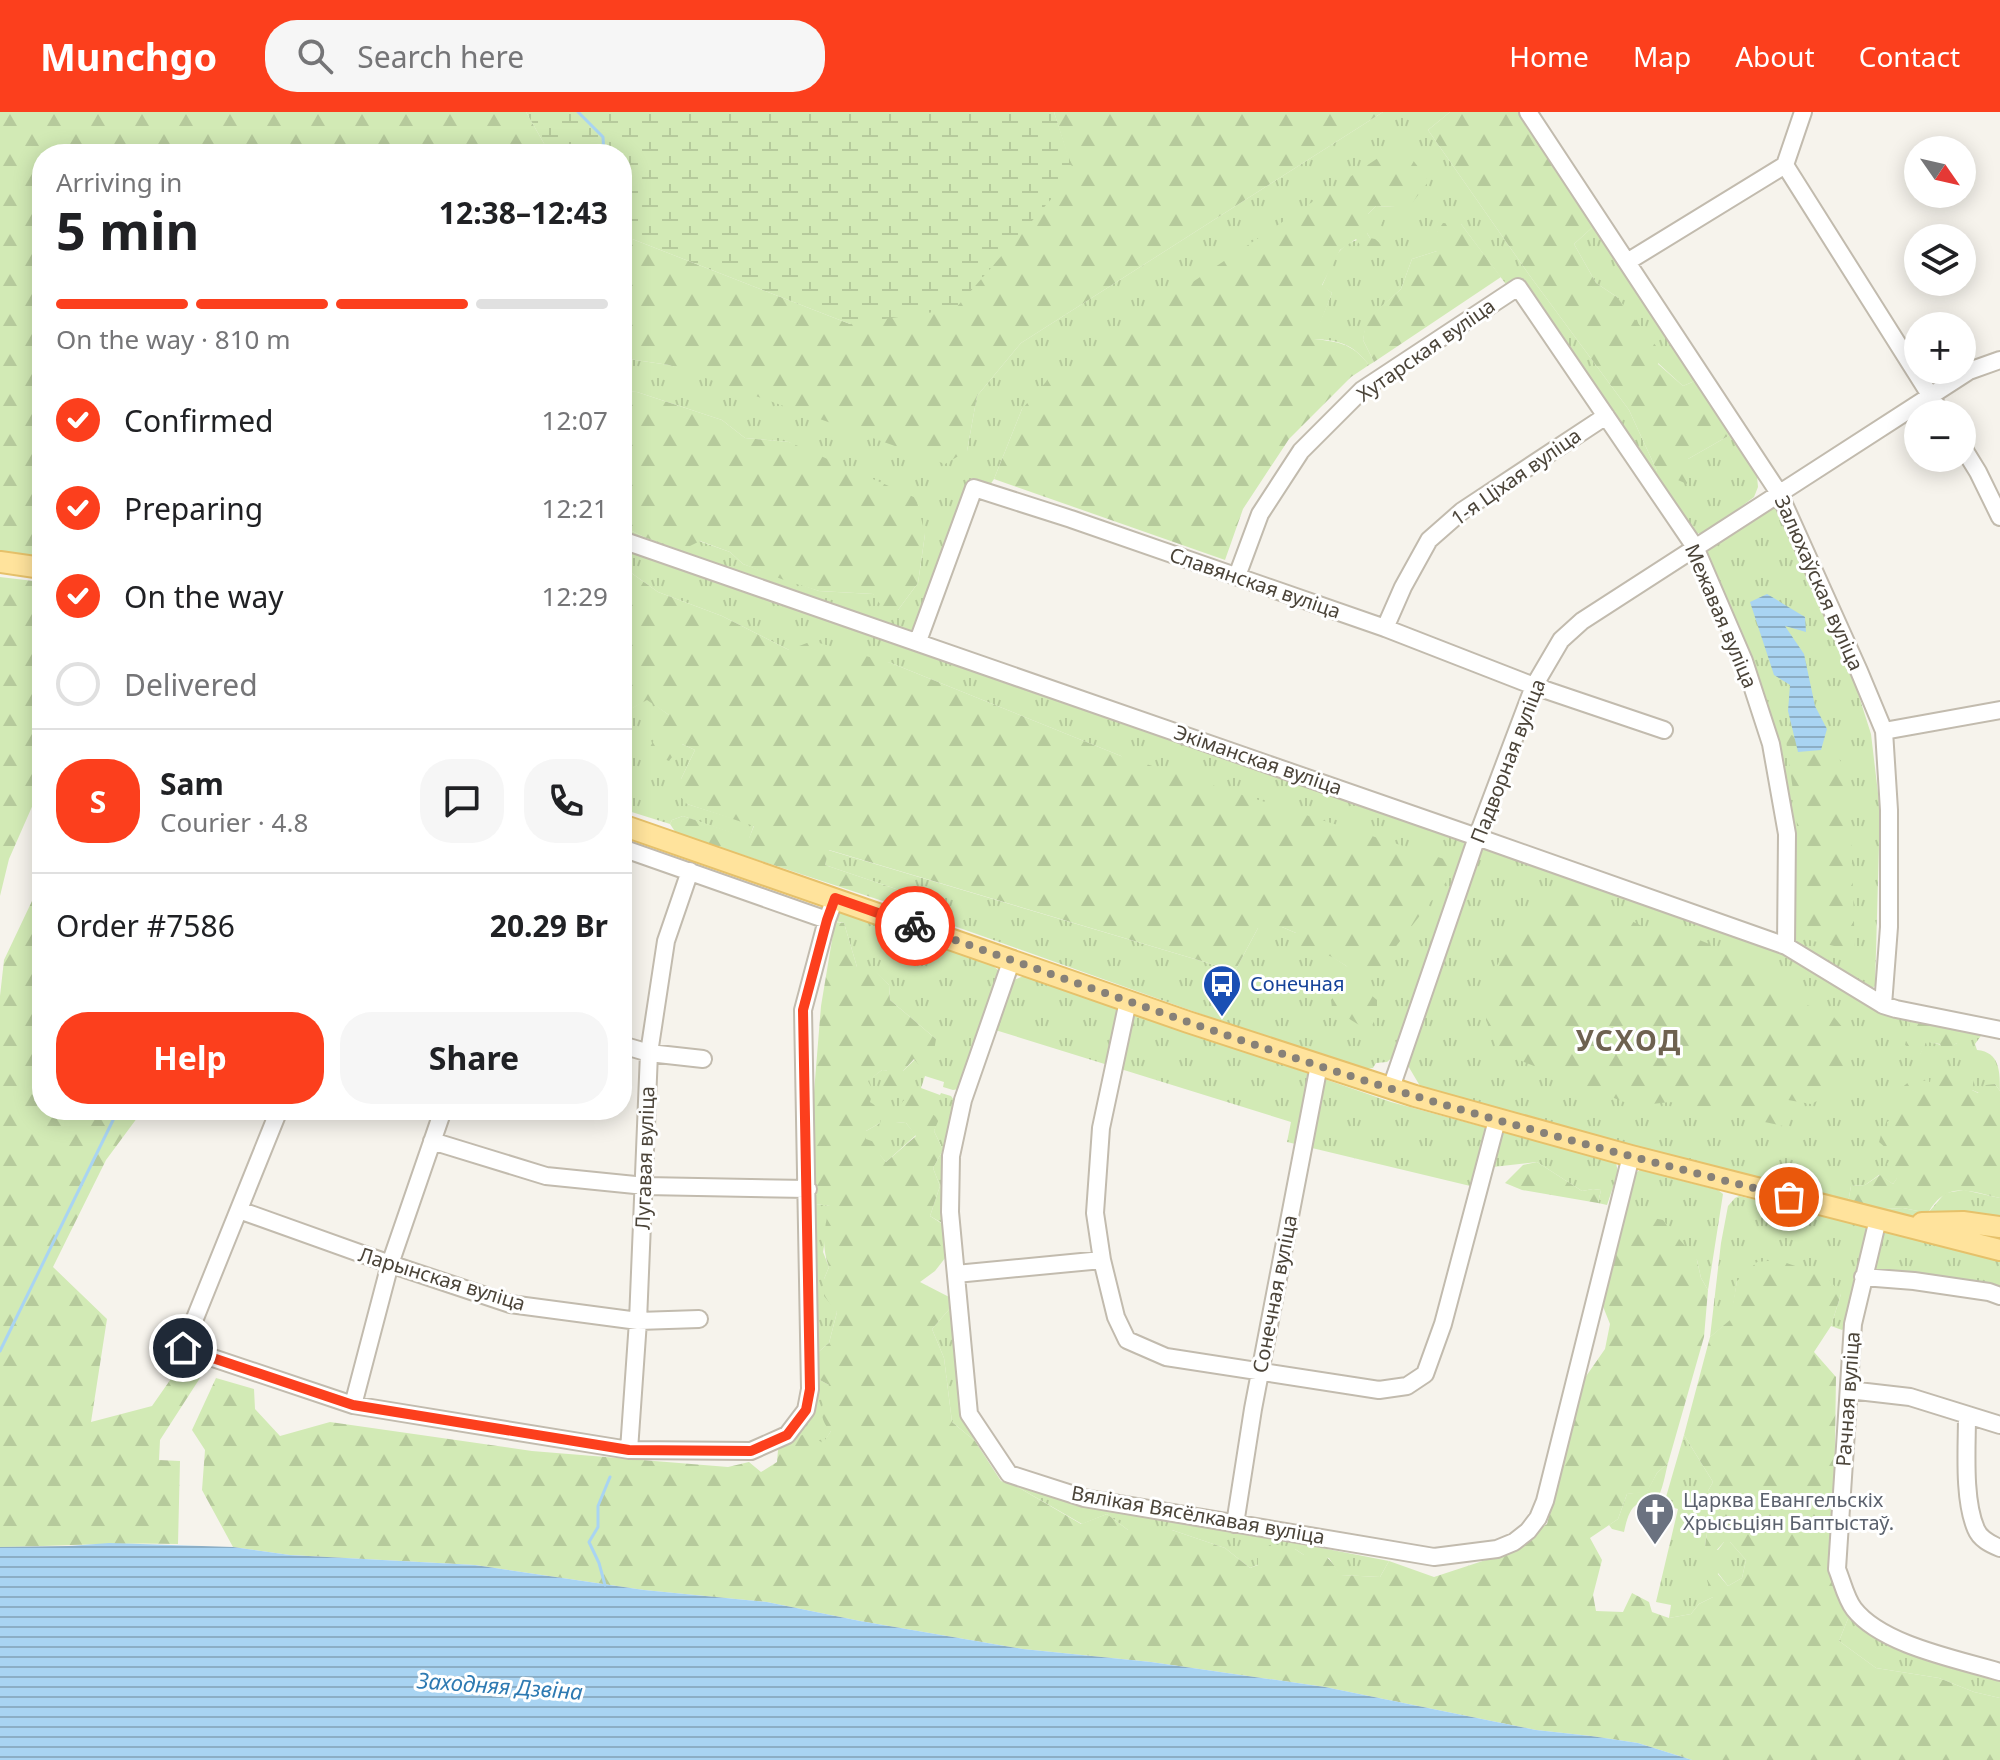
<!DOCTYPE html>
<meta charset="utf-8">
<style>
body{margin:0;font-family:"Noto Sans",sans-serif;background:#f6f6f6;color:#202124;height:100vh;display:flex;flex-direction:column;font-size:30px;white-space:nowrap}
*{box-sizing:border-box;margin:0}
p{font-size:26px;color:#757577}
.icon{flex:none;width:44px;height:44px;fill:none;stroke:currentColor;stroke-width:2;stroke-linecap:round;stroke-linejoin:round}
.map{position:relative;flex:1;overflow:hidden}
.side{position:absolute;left:32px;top:32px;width:600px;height:976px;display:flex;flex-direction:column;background:#fff;border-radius:32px;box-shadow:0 4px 20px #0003}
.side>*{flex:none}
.needle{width:52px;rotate:124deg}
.controls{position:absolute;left:1904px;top:24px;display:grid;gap:16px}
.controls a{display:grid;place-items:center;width:72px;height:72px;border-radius:50%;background:#fff;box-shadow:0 4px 20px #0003;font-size:40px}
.pin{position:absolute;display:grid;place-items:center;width:68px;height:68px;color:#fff;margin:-34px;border:4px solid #fff;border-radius:50%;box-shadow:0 2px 8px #0007}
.courier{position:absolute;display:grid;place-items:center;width:80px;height:80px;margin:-40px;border:6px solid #fc3f1d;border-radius:50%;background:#fff;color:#222;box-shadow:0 2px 10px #0007}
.overview em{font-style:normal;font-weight:700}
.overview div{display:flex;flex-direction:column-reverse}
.overview{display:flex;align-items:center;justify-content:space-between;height:136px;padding:0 24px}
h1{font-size:52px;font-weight:700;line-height:60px}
.bar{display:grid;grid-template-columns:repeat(4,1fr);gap:12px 8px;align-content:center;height:96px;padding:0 24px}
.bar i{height:10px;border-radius:6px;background:#e0e0e0}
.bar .selected{background:#fc3f1d}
.bar p{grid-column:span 4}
.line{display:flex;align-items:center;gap:20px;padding:0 24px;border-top:2px solid #e0e0e0}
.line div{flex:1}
.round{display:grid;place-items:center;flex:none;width:84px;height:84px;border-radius:32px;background:#f6f6f6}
ol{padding:0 24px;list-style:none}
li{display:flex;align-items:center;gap:24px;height:88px}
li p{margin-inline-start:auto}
li .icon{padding:8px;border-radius:50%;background:#fc3f1d;color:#fff;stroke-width:4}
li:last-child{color:#757577}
li i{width:44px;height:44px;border:4px solid #e0e0e0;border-radius:50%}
.button{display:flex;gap:16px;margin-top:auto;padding:16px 24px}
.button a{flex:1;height:92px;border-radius:32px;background:#fc3f1d;color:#fff;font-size:32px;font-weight:700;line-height:92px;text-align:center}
.button a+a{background:#f6f6f6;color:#202124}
header{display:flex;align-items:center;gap:48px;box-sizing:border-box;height:112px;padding:0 40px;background:#fc3f1d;color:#fff}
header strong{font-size:38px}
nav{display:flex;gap:44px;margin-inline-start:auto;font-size:28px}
.search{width:560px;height:72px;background:#f6f6f6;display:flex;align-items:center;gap:20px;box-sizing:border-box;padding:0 28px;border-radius:32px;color:#757577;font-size:30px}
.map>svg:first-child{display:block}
.grass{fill:url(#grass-tufts)}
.forest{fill:url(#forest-firs)}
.wetland{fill:url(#wetland-marsh)}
.water{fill:url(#water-rules)}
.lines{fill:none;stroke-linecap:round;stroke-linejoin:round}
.stream{stroke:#a9d4f2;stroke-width:3}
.minor-casing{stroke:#c2bbae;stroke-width:20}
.major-casing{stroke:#e6c16a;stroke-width:24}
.minor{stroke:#fff;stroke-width:16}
.major{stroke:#ffe39c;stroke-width:20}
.done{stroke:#878178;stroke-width:8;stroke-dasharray:0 14.4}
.route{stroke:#fc3f1d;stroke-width:10}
.labels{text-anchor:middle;stroke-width:6;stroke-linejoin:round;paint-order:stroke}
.street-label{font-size:20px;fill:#4b4439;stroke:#fff}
.transit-label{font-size:20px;fill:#164399;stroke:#fff;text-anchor:start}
.worship-label{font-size:20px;fill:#5b616d;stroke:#fff;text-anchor:start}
.water-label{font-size:22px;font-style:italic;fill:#2e7ab2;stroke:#fff}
.district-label{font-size:28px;font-weight:bold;letter-spacing:2px;fill:#6e6250;stroke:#fff}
</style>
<header>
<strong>Munchgo</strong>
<div class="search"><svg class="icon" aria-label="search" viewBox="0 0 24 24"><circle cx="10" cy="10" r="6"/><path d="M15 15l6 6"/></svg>Search here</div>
<nav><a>Home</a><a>Map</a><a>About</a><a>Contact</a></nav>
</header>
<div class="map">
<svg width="2000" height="1648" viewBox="0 0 2000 1648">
<defs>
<pattern id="grass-tufts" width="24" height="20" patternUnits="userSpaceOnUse" patternTransform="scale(2)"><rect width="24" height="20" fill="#d2eab5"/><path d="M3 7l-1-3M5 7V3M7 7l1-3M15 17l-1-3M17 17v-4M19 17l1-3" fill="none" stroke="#b6ca9c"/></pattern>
<pattern id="forest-firs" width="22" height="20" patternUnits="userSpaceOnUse" patternTransform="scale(2)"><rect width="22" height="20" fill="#d2eab5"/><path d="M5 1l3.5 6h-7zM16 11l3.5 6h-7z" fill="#b6ca9c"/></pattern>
<pattern id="wetland-marsh" width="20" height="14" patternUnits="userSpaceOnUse" patternTransform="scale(2)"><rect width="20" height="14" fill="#d2eab5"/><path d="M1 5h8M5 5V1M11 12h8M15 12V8" fill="none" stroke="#b6ca9c"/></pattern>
<pattern id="water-rules" width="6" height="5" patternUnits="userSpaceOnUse" patternTransform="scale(2)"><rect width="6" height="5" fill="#a9d4f2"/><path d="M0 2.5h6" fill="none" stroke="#8caec5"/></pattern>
</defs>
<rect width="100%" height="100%" fill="#f6f3ec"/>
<!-- grass -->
<path class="grass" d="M1383 0H1450L1428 18 1530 164 1629 298 1657 359 1688 347 1730 323 1757 364 1758 375 1754 385 1705 422 1696 421 1525 168 1518 165 1508 175 1461 112 1437 120V139L1412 147 1401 177 1367 208 1363 228 1374 250 1369 253C1353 232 1339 228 1313 227L1332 181 1322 174C1334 148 1337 128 1370 126L1367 121V103L1376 94 1395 95 1412 48 1074 269 1022 297 994 367 988 376 968 370 960 387 917 514 911 519H902L622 422V414L644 425 699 429 730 440 743 452 819 479 873 482 898 498 918 471 925 422 789 330 745 326 722 308 637 280 622 279V246L669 253 967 339 977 284 1021 231Z
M1595 113 1697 268 1683 274 1658 251 1617 185 1596 171 1574 132Z
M1768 395H1775L1781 399 1852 562 1871 622 1880 698 1875 874 1871 877 1792 830V722L1704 440 1707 435Z
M622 434 1463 729 1468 738 1395 943 1387 950 1376 951 1373 956 1358 958 898 794 902 779 825 753 828 738 1235 859 1258 816 1282 815 1296 821 1348 855 1121 644 891 551 789 538 722 504 658 480 630 460 622 462Z
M647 587 669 603 682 632 695 638 681 667 687 692 754 713 749 727 683 704 672 708 670 712 622 697V596L629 598Z
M1490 735 1784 839 1877 900 1911 907 1920 942 1926 929 1949 935 1957 931 1958 916 1983 921 1975 932 1977 938C2000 940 2000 960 2000 979L1995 972 1979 981 1972 978 1931 971 1898 1004 1894 1043 1898 1065 1893 1072 1879 1063 1865 1073 1851 1074 1848 1091 1682 1048 1420 974 1407 952 1478 743 1483 736Z
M838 797 992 853 999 859 1000 863 959 977 953 978 943 975 944 970 925 964 921 976 940 983 941 981 951 984 956 991 948 1108 942 1111 930 1104 940 1074 933 1056 943 1038 934 1019 938 1007 896 1010 906 1011 916 1023 886 1050 866 1028V1019L880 1011 870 990 867 969 882 958 903 959 936 927 890 888 889 873 871 856 857 855 844 811 830 808Z
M1021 865H1028L1391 990 1616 1051 1618 1060 1607 1093 1598 1091 1601 1078 1593 1077 1582 1079 1537 1050 1493 1055 1487 1078 1287 1030 1291 1010 992 917 1010 870Z
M1640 1058 1718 1078 1723 1082 1708 1178 1701 1166 1697 1148 1620 1117 1633 1063Z
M1964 1078 2000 1086V1106C1965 1097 1916 1114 1885 1097L1903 1096 1928 1101 1945 1081Z
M1739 1084 1863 1113 1868 1118 1847 1214 1842 1218 1831 1214 1841 1182 1737 1169 1731 1208 1710 1225 1721 1131 1728 1094 1735 1086Z
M816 1092 831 1094 823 1140 829 1155 824 1167 837 1200 829 1231 817 1241Z
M1889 1118 2000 1148V1179L1878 1161 1873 1154 1880 1123Z
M953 1193 963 1303 975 1329 952 1310 944 1246 932 1217Z
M818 1267 829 1273 831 1319 823 1332 792 1328C810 1308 816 1293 818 1267Z
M1684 1323 1713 1370 1708 1379 1709 1406 1705 1435 1718 1438 1724 1430H1730L1746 1448 1742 1466 1728 1474 1718 1461 1713 1485 1699 1492 1691 1502 1669 1506 1671 1493 1656 1490 1678 1397 1671 1395 1666 1385Z
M1668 1351C1665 1362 1663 1379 1656 1388 1650 1395 1646 1390 1638 1392 1629 1396 1626 1411 1624 1420L1612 1417 1609 1413 1618 1407 1627 1382 1647 1379 1657 1361Z
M1016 1374 1083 1390 1389 1449 1380 1465 1340 1463 1329 1446 1304 1443 1295 1437 1250 1456 1225 1436 1172 1418H1128L1107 1402 1082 1412Z
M1851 1499 2000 1566V1586L1974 1580 1939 1566 1876 1556 1839 1529Z"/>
<!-- forest -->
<path class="forest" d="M0 0H526L550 42H42V449L0 444Z
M1054 0H1383L1021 231 977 284 967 339 945 352 669 253 622 246V123L850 212 1073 61Z
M1450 0H1519L1595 113 1574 132 1596 171 1617 185 1660 239 1658 252 1683 274 1697 268 1730 323 1688 347 1687 372 1657 359 1629 298 1530 164 1428 18Z
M1384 42 1412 47 1429 69 1405 100 1395 95 1376 94 1368 102 1384 106 1379 117 1367 121 1370 126 1375 127 1382 133 1378 142 1373 143 1364 139 1356 127 1340 138 1322 173 1332 181 1314 227C1339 230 1352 231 1369 253L1351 265 1289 327 1243 397 1225 448 994 367 1022 297 1053 262 1074 268 1094 236Z
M1443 111 1461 112 1501 165 1374 250 1363 228 1366 208 1401 177 1412 147 1437 139V120Z
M622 279 637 280 722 308 745 326 789 330 916 386 925 422 918 471 898 498 882 495 873 482 819 479 784 468 743 452 730 440 700 429 682 438 644 425 622 414Z
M630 460 658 480 722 504 789 538 812 529 891 551 1121 644 1444 747 1453 761 1376 860 1348 855 1330 844 1314 845 1293 829 1296 821 1282 815 1279 823 1258 816 1235 859 829 738 825 753 902 779 898 794 676 721 670 712 672 708 683 704 749 726 754 714 687 692 680 684 681 667 695 638 682 632 669 649 647 640 669 603 647 588 629 598 622 596V462Z
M0 465 42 470V672L9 747 0 784Z
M1785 621 1833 637 1849 663 1855 839 1805 827 1796 700Z
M42 722V998H143L106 1048 53 1155 107 1207 91 1310 152 1294 182 1251 200 1266 160 1328 159 1348 180 1349 178 1432C118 1430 59 1434 0 1435V884L4 848 41 770 37 735Z
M1566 777 1652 819 1690 824 1752 850 1798 891 1829 899 1848 922 1841 977 1811 992 1777 986 1791 1003 1788 1015 1670 990 1634 994 1499 940 1486 908 1494 860 1515 816Z
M835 810 844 811 857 855H871L889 873 890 888 936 927 931 957 923 958 914 947 903 959 896 980 886 981 880 976 887 958H882L868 969 873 979 870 990 882 998 880 1011 866 1019V1027L880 1032V1043L886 1050 916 1024 906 1011 895 1010C897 994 903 986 918 979L926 989V997L939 1007 934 1019 943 1038 933 1056 940 1074 930 1104 941 1111 948 1108 949 1141 935 1159 920 1170 953 1187V1193L932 1217 944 1246 952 1310 975 1329 1001 1369 1016 1374 1081 1412 1107 1402 1128 1418H1172L1225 1436 1250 1456 1258 1453V1442L1271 1432 1292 1435 1304 1443C1326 1438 1329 1447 1341 1463L1380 1465 1389 1449 1434 1465 1501 1443 1547 1412 1582 1270 1605 1237 1610 1212 1602 1192 1620 1117 1638 1103 1663 1108 1697 1148 1701 1166 1708 1178 1704 1225 1668 1351 1657 1361 1647 1380 1627 1382 1618 1407 1590 1426 1602 1448 1593 1483 1596 1499 1623 1500 1632 1481 1649 1490 1652 1500 1669 1506 1691 1502 1699 1492 1713 1485C1708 1476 1705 1468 1711 1459L1717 1461 1728 1474 1742 1466 1746 1448 1730 1430H1724L1714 1441 1705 1435 1709 1406 1708 1379 1713 1370 1684 1323 1710 1225 1730 1208 1737 1169 1757 1150 1778 1148 1827 1165 1841 1182 1831 1214 1814 1240 1836 1265 1833 1461 1851 1499 1839 1529 1876 1556 1939 1566 1974 1580 2000 1586V1648H1692L1638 1631 1591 1624 1536 1618 1325 1575 1151 1550 1023 1537 860 1509 767 1490 644 1478 475 1453 290 1443 233 1435 202 1378 205 1338 192 1318 216 1266 254 1277 255 1297 280 1324 330 1310 532 1339 728 1355 749 1350 761 1360 777 1350 778 1338 792 1328 806 1321 823 1331 831 1319C816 1306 823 1290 829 1273L818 1267 817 1241 829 1231 837 1200 824 1184V1167L829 1155C821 1134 824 1115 830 1094L816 1092 812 1005 821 894Z
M1353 877 1365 878 1377 888V904L1371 915 1359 913 1332 896 1331 888 1338 880 1348 884Z
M1911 907 1958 916 1962 921 1957 931 1944 939 1940 932 1926 930 1920 943 1905 933Z
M1949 958 1974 966 1972 978 1978 981 1986 973 1995 972 2000 979V1086C1969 1079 1947 1068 1928 1101L1903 1096 1885 1097 1848 1091 1851 1074 1865 1073 1880 1063 1893 1072 1897 1066 1887 1052 1894 1043 1879 1030 1881 1023H1889L1887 1010 1898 1004 1888 988 1913 966 1930 970 1931 964Z
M1537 1050 1582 1079 1593 1077 1601 1078 1598 1091 1522 1078 1505 1071 1523 1053Z"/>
<!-- wetland -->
<path class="wetland" d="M526 0H1054L1074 61 955 197 850 212 622 123V42H550Z"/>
<!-- water -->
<path class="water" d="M1767 482 1805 505 1806 520 1785 514 1804 542 1815 594 1827 617 1821 638 1798 640 1788 599 1790 573 1774 563 1750 490Z
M109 1431 233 1435 290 1443 475 1453 644 1478 767 1490 860 1509 1023 1537 1151 1550 1325 1575 1536 1618 1591 1624 1638 1631 1692 1648H0V1435L69 1434Z"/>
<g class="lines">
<!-- stream -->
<path class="stream" d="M578 0 603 25 604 42
M0 1239 118 998
M605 1473 599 1451 589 1430 598 1415V1394L610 1365"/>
<defs>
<path id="minor" d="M1528 0 1779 381 1859 559 1884 619 1889 698V815L1883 893 1896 897 2000 918
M1803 0 1785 53 1942 302
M1627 150 1785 53
M1962 334 1978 360 2000 405
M622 428 1477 725 1786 834 1883 893
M1237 464 1260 402 1301 339 1362 278 1518 175 1695 435 1744 549 1771 632 1787 722 1786 834
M1385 516 1403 475 1429 428 1462 399 1606 304
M918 529 974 376 1071 407 1385 516 1534 574 1664 618
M1884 619 2000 598
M622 736 827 808
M1012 847 963 988 951 1044 950 1100 969 1302 1009 1362 1084 1386 1434 1445 1497 1437 1514 1430 1528 1419 1538 1406 1545 1389 1631 1044
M1128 889 1101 1016 1095 1101 1102 1148 1116 1205 1127 1228 1166 1245 1379 1278 1407 1274 1425 1262 1443 1212 1497 1008
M622 933 649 941 703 947
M1391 976 1477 725 1534 574 1561 528 1582 509 1969 259 2000 248
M279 998 183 1236 353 1293 629 1338 751 1339 787 1323 806 1298 810 1277 803 898 827 808 835 786
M432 1029 546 1064 645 1074 808 1077
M239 1098 390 1152 510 1192 638 1209 699 1207
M1878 1107 1853 1212 1837 1457C1842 1469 1846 1487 1854 1497 1882 1533 1957 1547 2000 1560
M956 1162 1102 1148
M1863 1165 1914 1169 1989 1180 2000 1184
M1849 1278 1910 1285 2000 1313
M353 1293 390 1152 443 998
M1967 1303C1967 1336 1963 1387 1976 1417 1980 1427 1990 1432 2000 1436
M629 1338 638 1209 649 941 666 829 690 759
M1235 1412 1253 1297 1319 953"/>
<path id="major" d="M0 450 42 456
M622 713 1188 910 1415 984 1631 1044 2000 1138
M1922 1111 1963 1110 2000 1115"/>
</defs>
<!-- minor casing -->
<use href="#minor" class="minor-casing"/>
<!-- major casing -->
<use href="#major" class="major-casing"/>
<!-- minor -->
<use href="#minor" class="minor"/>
<!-- major -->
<use href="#major" class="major"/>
</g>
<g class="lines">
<!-- done -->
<path class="done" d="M915 814C1081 872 1246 933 1415 984 1538 1021 1664 1053 1789 1085"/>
<!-- route -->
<path class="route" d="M183 1236 353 1293 629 1338 751 1339 787 1323 806 1298 810 1277 803 898 827 808 835 786 915 814"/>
</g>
<!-- icons -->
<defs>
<symbol id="bus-pin" viewBox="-11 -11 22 30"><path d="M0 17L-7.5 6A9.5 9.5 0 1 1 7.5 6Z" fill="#1a4fb4" stroke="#fff"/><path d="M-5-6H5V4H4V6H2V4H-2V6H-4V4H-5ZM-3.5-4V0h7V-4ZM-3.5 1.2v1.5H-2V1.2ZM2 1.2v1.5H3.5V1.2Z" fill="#fff"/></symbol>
<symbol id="church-pin" viewBox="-11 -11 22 30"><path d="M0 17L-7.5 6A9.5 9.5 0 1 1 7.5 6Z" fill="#6b7280" stroke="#fff"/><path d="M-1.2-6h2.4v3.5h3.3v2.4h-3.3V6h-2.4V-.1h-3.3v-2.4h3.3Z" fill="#fff"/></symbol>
</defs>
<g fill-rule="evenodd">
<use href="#bus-pin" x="1200" y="850" width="44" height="60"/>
<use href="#church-pin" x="1633" y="1378" width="44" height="60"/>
</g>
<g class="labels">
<!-- street labels -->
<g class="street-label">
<text transform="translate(1426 238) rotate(-35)" y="7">Хутарская вуліца</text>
<text transform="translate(1516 365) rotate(-35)" y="7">1-я Ціхая вуліца</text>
<text transform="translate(1255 471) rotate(19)" y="7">Славянская вуліца</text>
<text transform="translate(1819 471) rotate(66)" y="7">Залюхаўская вуліца</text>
<text transform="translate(1721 504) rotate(67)" y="7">Межавая вуліца</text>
<text transform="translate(1258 648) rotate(19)" y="7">Экіманская вуліца</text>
<text transform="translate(1508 649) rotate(-69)" y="7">Падворная вуліца</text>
<text transform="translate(645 1046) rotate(-88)" y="7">Лугавая вуліца</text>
<text transform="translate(442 1167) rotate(17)" y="7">Ларынская вуліца</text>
<text transform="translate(1275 1182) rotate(-79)" y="7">Сонечная вуліца</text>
<text transform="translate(1848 1287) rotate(-86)" y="7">Рачная вуліца</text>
<text transform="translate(1198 1403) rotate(10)" y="7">Вялікая Вясёлкавая вуліца</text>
</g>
<!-- transit labels -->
<g class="transit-label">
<text x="1250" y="879">Сонечная</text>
</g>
<!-- worship labels -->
<g class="worship-label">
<text x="1683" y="1395">Царква Евангельскіх<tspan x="1683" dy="23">Хрысьціян Баптыстаў.</tspan></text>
</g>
<!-- water labels -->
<g class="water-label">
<text transform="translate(500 1574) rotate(4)" y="8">Заходняя Дзвіна</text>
</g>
<!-- district labels -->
<g class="district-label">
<text x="1629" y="939">УСХОД</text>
</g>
</g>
</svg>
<div class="controls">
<a><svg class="needle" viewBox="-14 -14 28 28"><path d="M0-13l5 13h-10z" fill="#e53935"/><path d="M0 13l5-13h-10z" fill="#757577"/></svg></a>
<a><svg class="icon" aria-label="layers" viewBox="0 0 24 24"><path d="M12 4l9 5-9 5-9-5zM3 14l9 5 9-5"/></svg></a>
<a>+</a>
<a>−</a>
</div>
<div class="pin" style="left:1789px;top:1085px;background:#ea580c"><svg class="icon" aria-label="bag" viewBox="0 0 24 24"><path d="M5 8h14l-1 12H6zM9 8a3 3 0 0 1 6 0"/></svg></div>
<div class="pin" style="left:183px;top:1236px;background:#1f2937"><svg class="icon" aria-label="home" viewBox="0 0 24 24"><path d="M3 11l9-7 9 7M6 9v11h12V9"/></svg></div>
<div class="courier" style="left:915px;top:814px"><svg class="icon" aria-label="bike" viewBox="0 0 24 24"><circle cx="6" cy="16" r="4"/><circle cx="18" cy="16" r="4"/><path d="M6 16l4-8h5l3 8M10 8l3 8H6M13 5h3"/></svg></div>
<section class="side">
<div class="overview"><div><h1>5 min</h1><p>Arriving in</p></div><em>12:38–12:43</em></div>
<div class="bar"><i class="selected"></i><i class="selected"></i><i class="selected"></i><i></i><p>On the way · 810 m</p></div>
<ol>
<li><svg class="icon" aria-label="check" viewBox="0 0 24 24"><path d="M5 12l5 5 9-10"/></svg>Confirmed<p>12:07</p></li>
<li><svg class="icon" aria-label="check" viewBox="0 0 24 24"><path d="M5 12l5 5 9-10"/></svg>Preparing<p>12:21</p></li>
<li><svg class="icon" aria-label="check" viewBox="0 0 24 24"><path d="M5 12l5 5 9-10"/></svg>On the way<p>12:29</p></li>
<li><i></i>Delivered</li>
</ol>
<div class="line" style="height:144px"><b class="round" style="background:#fc3f1d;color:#fff">S</b><div><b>Sam</b><p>Courier · 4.8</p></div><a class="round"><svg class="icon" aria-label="chat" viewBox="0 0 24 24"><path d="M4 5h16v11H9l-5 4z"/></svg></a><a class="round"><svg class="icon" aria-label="phone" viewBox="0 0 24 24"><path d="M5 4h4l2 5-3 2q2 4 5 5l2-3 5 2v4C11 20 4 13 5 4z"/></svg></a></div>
<div class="line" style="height:104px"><div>Order #7586</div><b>20.29 Br</b></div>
<div class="button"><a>Help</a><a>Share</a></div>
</section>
</div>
